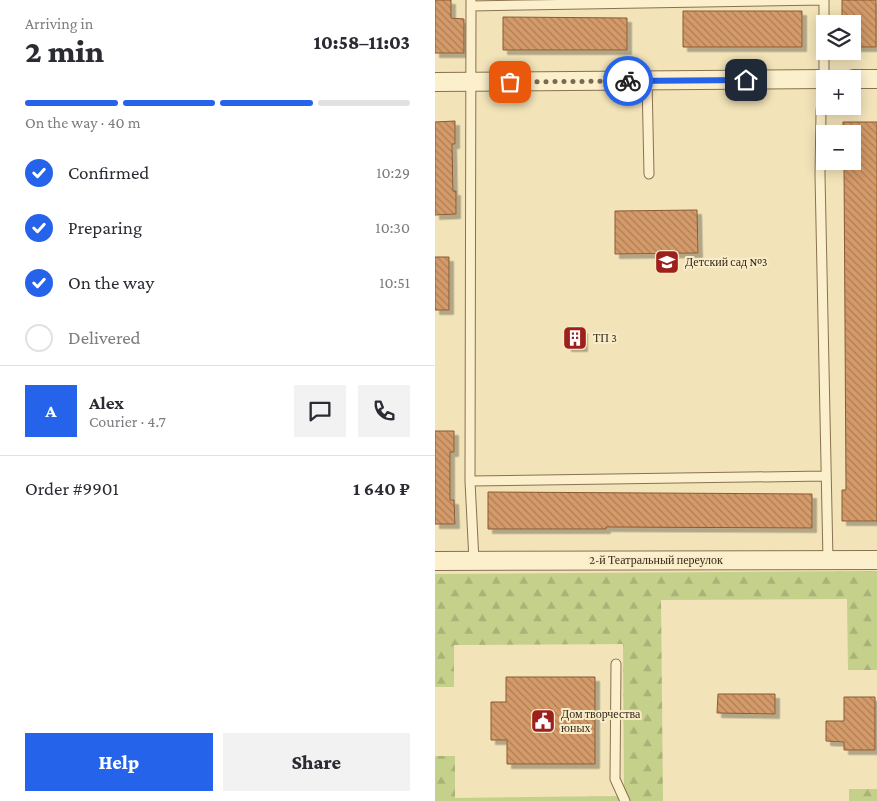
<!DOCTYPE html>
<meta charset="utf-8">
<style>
body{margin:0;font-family:"Crimson Pro",serif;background:#f2f2f3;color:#2b2b33;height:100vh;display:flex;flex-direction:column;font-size:19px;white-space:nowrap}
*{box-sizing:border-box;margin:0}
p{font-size:16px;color:#7c7c81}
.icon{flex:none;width:28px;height:28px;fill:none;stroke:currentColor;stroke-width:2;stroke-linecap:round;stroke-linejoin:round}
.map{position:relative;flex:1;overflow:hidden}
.sheet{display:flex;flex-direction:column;background:#fff;width:435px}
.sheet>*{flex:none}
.controls{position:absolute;left:381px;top:15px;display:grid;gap:10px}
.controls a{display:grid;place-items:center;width:45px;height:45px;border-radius:0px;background:#fff;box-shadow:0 2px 12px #0003;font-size:25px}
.pin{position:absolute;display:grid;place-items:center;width:42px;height:42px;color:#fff;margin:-21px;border-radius:10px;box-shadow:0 2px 8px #0006}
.courier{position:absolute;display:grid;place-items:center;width:50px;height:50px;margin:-25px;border:4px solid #2563eb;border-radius:50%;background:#fff;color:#222;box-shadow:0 1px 6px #0007}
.overview em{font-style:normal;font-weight:800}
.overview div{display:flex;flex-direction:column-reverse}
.overview{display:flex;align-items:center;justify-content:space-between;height:85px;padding:0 25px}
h1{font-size:32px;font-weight:800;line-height:38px}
.bar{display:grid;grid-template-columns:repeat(4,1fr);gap:8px 5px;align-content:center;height:60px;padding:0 25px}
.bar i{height:6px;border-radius:4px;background:#e1e1e2}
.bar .current{background:#2563eb}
.bar p{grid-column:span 4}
.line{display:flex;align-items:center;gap:12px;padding:0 25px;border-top:1px solid #e1e1e2}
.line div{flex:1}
.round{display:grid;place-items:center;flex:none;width:52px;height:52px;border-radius:0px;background:#f2f2f3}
ol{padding:0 25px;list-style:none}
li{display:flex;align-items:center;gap:15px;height:55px}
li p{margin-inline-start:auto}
li .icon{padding:5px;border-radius:50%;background:#2563eb;color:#fff;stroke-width:4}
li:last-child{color:#7c7c81}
li i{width:28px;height:28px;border:2px solid #e1e1e2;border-radius:50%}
.action{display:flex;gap:10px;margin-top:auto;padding:10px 25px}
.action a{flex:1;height:58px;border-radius:0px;background:#2563eb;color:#fff;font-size:20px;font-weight:800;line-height:58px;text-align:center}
.action a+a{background:#f2f2f3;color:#2b2b33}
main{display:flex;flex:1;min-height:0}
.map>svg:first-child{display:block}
.forest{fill:url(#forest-firs)}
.building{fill:url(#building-back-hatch);stroke:#8a5a35;filter:url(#shadow)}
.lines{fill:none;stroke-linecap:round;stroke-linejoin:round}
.service-casing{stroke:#897152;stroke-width:11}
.minor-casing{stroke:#897152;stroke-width:20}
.service{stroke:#fcefcb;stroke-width:9}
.minor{stroke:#fcefcb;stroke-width:18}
.done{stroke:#786951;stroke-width:5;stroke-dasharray:0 9}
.route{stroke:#2563eb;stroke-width:6}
.labels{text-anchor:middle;stroke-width:4;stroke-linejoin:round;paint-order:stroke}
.poi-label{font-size:12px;fill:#362819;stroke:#f9ecc8;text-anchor:start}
.street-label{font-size:12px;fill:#362819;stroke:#f9ecc8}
</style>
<main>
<section class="sheet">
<div class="overview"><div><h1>2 min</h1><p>Arriving in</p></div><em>10:58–11:03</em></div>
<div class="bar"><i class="current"></i><i class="current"></i><i class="current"></i><i></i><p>On the way · 40 m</p></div>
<ol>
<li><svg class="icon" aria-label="check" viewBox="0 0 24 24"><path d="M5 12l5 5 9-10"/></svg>Confirmed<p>10:29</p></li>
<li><svg class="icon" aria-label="check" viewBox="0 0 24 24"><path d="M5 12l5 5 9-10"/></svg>Preparing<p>10:30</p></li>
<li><svg class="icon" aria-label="check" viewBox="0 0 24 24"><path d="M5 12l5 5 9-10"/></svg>On the way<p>10:51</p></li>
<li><i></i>Delivered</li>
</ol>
<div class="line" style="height:90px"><b class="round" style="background:#2563eb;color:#fff">A</b><div><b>Alex</b><p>Courier · 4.7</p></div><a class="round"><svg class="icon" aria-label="chat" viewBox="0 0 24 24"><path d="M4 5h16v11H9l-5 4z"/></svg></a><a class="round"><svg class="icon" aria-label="phone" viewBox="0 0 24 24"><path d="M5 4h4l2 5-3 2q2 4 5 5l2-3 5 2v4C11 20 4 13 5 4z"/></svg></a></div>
<div class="line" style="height:65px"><div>Order #9901</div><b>1 640 ₽</b></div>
<div class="action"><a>Help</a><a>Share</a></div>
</section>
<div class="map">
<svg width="442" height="801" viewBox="0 0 442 801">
<defs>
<pattern id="forest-firs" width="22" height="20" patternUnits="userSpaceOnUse" patternTransform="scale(1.25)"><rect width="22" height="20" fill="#c5d08b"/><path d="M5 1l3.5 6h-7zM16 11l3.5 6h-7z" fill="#aab377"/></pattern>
<pattern id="building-back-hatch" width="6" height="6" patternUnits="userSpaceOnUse" patternTransform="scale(1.25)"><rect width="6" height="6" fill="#d49a69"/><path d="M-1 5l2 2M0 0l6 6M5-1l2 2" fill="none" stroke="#ad7e56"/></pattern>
<filter id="shadow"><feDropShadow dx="4.5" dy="4.5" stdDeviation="0" flood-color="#0004"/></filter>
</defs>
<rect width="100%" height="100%" fill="#f2e3b8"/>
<!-- forest -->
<path class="forest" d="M442 571V670H413L412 599 226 600 228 801H0V756H20V798L189 796 188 644 19 645V687H0V574Z
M414 789H442V801H414Z"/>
<!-- building -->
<path class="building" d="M0 0H16V18L29 19V53H0Z
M407 0H441V47H418V24H407Z
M248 11H367V47H248Z
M68 17 192 18V50H68Z
M20 121V144H17L18 191H21V214L0 215V122Z
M408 122H442V521H407V490H411L409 161H418V134H408Z
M262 210 263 253 180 254V211Z
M0 257H14V310H0Z
M132 329H148V347H132Z
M0 431H19V452H15V500H19L20 524H0Z
M53 492 377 494V528L171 527V529H53Z
M71 677H160V764H72V740H56V702H71Z
M283 694H340V714L282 713Z
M409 697H440V750H409V742L391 741V721H409Z"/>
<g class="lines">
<defs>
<path id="service" d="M36 0 35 481 39 561
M389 0V79L386 112 385 175 393 560
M36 6 389 0
M212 80 214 174
M35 481 391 476
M181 664 180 779 190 801"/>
<path id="minor" d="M418 79H442
M0 82 390 79
M0 561 442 560"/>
</defs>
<!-- service casing -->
<use href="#service" class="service-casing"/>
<!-- minor casing -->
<use href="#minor" class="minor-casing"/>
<!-- service -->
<use href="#service" class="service"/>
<!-- minor -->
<use href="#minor" class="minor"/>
</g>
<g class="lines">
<!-- done -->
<path class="done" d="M75 82 193 81"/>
<!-- route -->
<path class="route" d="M193 81 311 80"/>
</g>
<!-- icons -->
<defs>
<symbol id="school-square" viewBox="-11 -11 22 22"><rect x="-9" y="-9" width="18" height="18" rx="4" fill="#9d201c" stroke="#f9ecc8"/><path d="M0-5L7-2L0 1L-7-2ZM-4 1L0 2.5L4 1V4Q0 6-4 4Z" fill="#fff"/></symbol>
<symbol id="building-square" viewBox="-11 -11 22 22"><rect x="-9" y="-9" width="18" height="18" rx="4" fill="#9d201c" stroke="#f9ecc8"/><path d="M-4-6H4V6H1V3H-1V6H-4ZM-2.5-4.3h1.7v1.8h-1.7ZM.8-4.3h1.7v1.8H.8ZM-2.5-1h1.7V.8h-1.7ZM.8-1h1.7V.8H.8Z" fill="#fff"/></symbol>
<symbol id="civic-square" viewBox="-11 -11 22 22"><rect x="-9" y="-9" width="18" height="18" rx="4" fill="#9d201c" stroke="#f9ecc8"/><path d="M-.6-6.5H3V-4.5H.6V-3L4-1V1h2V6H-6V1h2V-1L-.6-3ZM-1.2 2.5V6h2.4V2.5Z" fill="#fff"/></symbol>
</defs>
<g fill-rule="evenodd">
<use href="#school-square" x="218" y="248" width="28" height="28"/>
<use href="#building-square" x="126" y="324" width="28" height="28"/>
<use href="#civic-square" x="94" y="707" width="28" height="28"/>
</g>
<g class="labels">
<!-- poi labels -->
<g class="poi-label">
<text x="250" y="266">Детский сад №3</text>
<text x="158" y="342">ТП 3</text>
<text x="126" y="718">Дом творчества<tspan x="126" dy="14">юных</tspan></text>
</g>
<!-- street labels -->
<g class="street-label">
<text x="221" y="564">2-й Театральный переулок</text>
</g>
</g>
</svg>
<div class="controls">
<a><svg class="icon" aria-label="layers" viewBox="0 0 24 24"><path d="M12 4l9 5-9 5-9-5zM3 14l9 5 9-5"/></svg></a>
<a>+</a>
<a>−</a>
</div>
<div class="pin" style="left:75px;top:82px;background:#ea580c"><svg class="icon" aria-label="bag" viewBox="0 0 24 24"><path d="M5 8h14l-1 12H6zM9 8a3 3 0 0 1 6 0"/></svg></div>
<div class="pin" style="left:311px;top:80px;background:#1f2937"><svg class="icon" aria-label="home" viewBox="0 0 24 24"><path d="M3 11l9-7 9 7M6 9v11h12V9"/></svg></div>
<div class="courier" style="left:193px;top:81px"><svg class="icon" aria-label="bike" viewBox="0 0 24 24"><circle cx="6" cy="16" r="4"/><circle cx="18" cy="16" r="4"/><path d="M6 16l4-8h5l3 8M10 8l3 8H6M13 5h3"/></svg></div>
</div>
</main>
